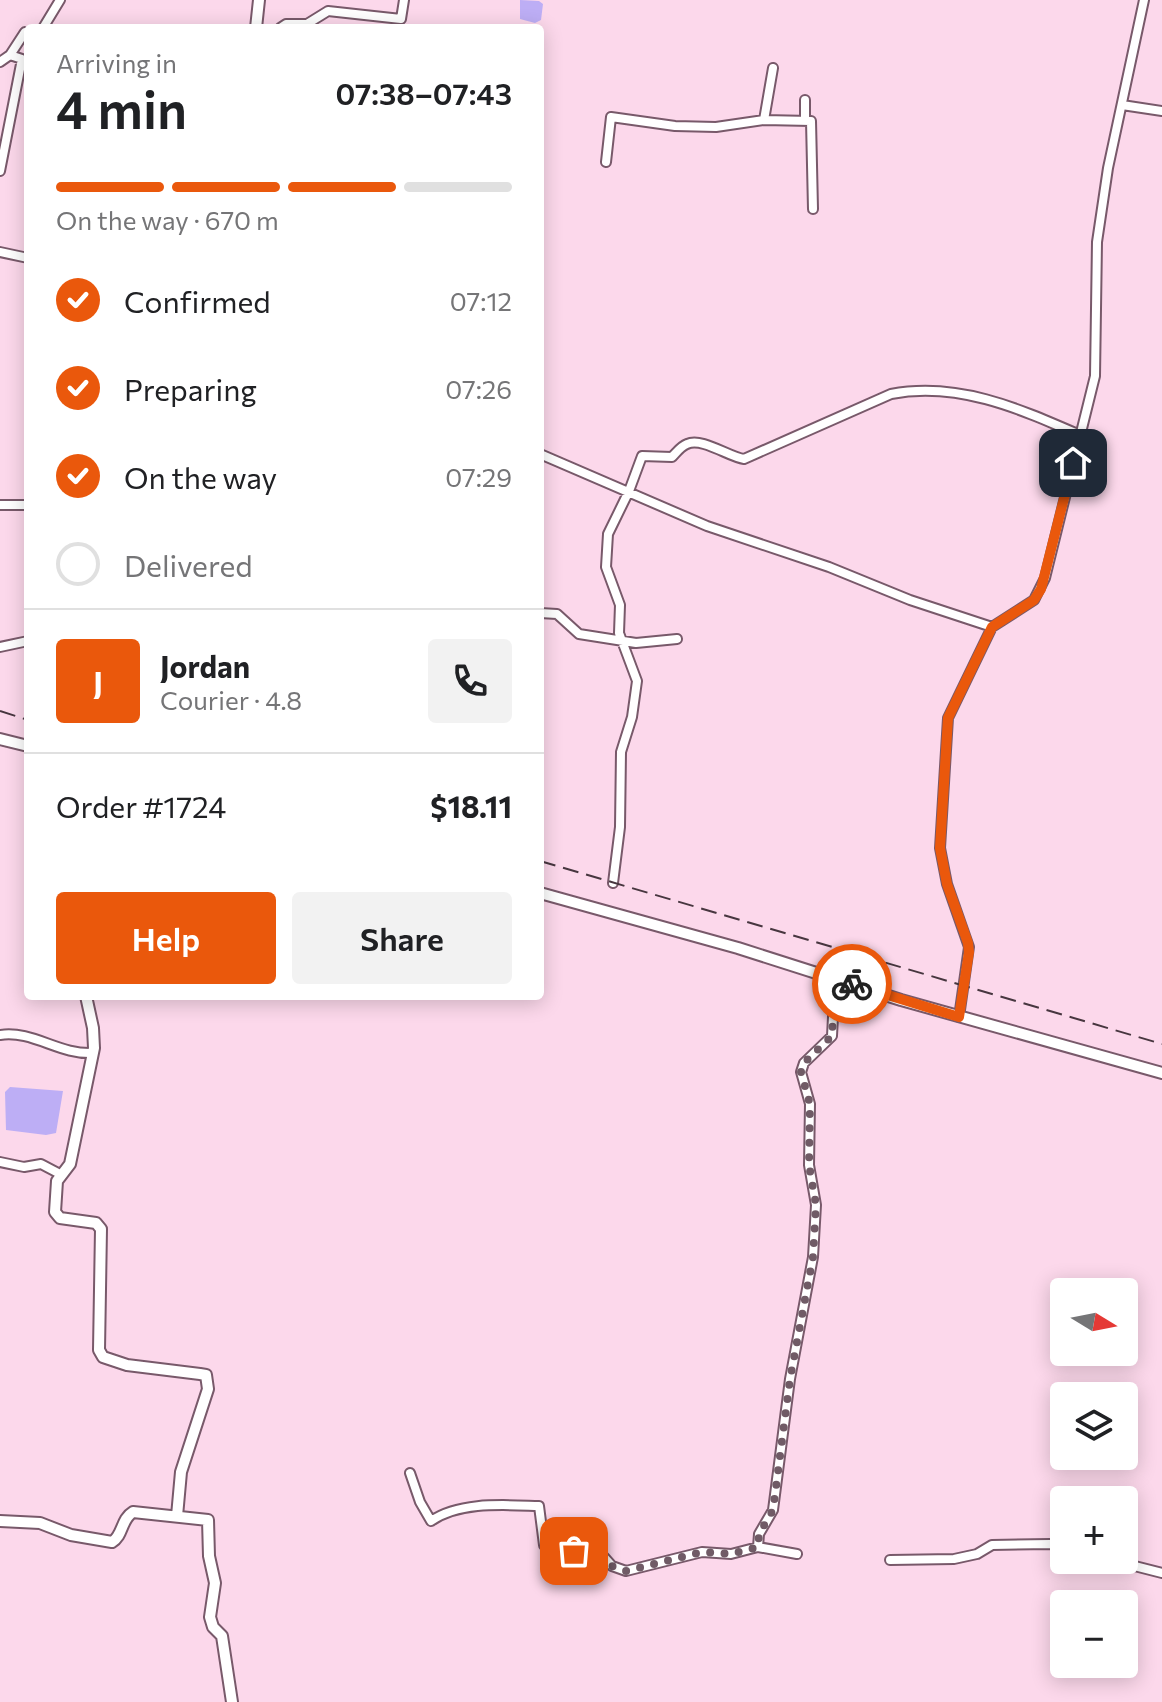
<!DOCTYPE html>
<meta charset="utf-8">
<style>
body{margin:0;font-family:Commissioner,sans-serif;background:#f2f2f2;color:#202124;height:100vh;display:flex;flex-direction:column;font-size:30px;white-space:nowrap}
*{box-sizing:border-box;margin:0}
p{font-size:26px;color:#757577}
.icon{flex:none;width:44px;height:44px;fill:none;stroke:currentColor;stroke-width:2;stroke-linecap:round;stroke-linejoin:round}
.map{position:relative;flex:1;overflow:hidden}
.details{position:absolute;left:24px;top:24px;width:520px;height:976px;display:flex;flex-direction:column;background:#fff;border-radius:8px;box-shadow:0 4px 20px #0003}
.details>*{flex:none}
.needle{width:52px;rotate:100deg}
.buttons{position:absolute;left:1050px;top:1278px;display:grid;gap:16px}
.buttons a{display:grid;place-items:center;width:88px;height:88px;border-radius:8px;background:#fff;box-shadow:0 4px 20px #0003;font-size:40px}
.pin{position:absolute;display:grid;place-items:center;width:68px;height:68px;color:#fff;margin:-34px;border-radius:16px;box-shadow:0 4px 12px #0006}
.courier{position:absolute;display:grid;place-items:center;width:80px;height:80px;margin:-40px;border:6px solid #ea580c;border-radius:50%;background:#fff;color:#222;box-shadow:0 2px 10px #0007}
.summary em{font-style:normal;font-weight:600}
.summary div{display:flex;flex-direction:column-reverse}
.summary{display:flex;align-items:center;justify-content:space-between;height:136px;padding:0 32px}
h1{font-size:52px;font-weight:600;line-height:60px}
.bar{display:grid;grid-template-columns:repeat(4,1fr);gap:12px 8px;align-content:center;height:96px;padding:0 32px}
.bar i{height:10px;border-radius:6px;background:#e0e0e0}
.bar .current{background:#ea580c}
.bar p{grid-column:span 4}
.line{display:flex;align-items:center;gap:20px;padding:0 32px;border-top:2px solid #e0e0e0}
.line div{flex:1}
.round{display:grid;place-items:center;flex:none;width:84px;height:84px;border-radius:8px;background:#f2f2f2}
ol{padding:0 32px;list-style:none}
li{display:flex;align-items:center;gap:24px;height:88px}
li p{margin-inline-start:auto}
li .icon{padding:8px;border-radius:50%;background:#ea580c;color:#fff;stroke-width:4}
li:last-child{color:#757577}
li i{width:44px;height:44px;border:4px solid #e0e0e0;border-radius:50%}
.button{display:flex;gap:16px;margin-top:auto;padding:16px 32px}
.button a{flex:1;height:92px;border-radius:8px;background:#ea580c;color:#fff;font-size:32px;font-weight:600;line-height:92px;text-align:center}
.button a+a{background:#f2f2f2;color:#202124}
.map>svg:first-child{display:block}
.water{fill:#bdaef5}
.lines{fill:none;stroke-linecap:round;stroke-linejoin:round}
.minor-casing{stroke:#78596a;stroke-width:12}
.tertiary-casing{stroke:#78596a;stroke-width:14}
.minor{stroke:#fff;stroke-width:8}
.tertiary{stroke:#fff;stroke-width:10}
.rail{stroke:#47363f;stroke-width:2;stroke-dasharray:16 8;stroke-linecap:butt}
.done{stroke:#705b66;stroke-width:8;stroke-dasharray:0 14.4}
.route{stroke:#ea580c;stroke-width:10}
</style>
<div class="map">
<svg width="1162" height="1702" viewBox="0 0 1162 1702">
<rect width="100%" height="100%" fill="#fcd8eb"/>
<!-- water -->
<path class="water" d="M520 0 539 1 543 4 541 20 535 23 520 19Z
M10 1087 63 1091 56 1133 46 1135 6 1130 5 1092Z"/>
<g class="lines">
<defs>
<path id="minor" d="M43 28 60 0
M280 28 286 24H307L328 11 401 19 404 0
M10 55 25 32 28 33
M0 62 10 55 22 59 0 171
M1122 105 1162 111
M764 120 773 68
M805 121V100
M606 162 611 117 675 126 716 127 764 120 811 121 813 209
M0 252 28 258
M540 454 707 526 829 567 910 600 992 627
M0 505H28
M540 613 557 614 579 634 636 643 677 639
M0 647 28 641
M613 883 620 827 621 752 632 717 637 681 619 633 620 605 606 567 608 534 629 491 642 456 672 457C676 453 681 446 687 444 702 437 729 457 744 459L891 394C958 381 1020 409 1080 435
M959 1017 969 947 947 884 940 848 948 718 992 627 1034 600 1045 578 1095 376 1097 242 1108 168 1144 0
M0 1035C33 1030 59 1055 93 1053
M0 1162 24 1167 41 1164 60 1174
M410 1473 420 1502 431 1521C460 1501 505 1505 539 1506L544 1545 604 1557 612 1566 626 1571 702 1552 731 1554 758 1547 797 1554
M758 1547 759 1534 773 1510 790 1379 813 1257 816 1205 809 1165 810 1104 801 1072 804 1063 832 1036 835 979
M890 1560 954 1559 977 1554 992 1545 1050 1544 1064 1546
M1111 1560 1162 1573"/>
<path id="tertiary" d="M256 28 259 0
M0 739 28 746
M540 893 738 948 901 1000 1162 1073
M86 996 93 1028 94 1048 70 1164 57 1181 55 1212 60 1218 96 1223 101 1229 99 1350 103 1357 127 1365 200 1374 206 1375 208 1389 181 1472 177 1516
M0 1521 40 1523 71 1535 112 1542C123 1536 121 1519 133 1512L208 1520 209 1556 215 1583 210 1617 213 1627 222 1636 232 1702"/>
</defs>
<!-- minor casing -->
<use href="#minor" class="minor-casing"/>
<!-- tertiary casing -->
<use href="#tertiary" class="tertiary-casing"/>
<!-- minor -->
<use href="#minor" class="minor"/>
<!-- tertiary -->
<use href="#tertiary" class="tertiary"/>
<!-- rail -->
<path class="rail" d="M0 711 28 720
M540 861 1162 1044"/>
</g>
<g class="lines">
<!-- done -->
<path class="done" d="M574 1551 604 1557 612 1566 626 1571 702 1552 731 1554 758 1547 759 1534 773 1510 790 1379 813 1257 816 1205 809 1165 810 1104 801 1072 804 1063 832 1036 835 979 852 984"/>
<!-- route -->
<path class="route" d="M852 984 959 1017 969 952 968 943 947 884 940 848 948 718 992 627 1034 600 1041 589 1073 463"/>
</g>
</svg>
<div class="buttons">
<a><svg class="needle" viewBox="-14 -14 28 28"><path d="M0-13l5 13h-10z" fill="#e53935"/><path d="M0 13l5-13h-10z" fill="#757577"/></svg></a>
<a><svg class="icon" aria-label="layers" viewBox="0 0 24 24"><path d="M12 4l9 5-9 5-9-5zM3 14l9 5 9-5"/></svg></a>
<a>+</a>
<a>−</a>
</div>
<div class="pin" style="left:574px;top:1551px;background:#ea580c"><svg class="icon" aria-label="bag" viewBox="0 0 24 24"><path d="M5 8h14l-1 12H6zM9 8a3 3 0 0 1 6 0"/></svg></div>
<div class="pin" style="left:1073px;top:463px;background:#1f2937"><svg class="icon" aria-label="home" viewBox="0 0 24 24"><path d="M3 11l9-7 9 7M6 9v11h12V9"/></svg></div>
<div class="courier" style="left:852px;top:984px"><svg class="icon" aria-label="bike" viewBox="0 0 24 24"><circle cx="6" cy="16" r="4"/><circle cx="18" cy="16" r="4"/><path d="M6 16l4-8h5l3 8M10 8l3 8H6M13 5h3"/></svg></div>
<section class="details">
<div class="summary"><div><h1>4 min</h1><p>Arriving in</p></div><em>07:38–07:43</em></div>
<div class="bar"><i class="current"></i><i class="current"></i><i class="current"></i><i></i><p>On the way · 670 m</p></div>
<ol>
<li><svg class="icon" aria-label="check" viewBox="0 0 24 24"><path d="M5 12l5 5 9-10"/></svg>Confirmed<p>07:12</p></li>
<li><svg class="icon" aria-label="check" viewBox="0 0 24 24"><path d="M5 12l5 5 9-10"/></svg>Preparing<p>07:26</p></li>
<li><svg class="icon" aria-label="check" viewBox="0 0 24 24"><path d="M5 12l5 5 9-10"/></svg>On the way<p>07:29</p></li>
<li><i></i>Delivered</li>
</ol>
<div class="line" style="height:144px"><b class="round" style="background:#ea580c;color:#fff">J</b><div><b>Jordan</b><p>Courier · 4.8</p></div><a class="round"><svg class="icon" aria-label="phone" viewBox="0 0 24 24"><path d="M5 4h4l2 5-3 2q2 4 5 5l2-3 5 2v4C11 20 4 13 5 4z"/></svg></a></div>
<div class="line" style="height:104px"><div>Order #1724</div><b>$18.11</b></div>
<div class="button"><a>Help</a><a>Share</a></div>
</section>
</div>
